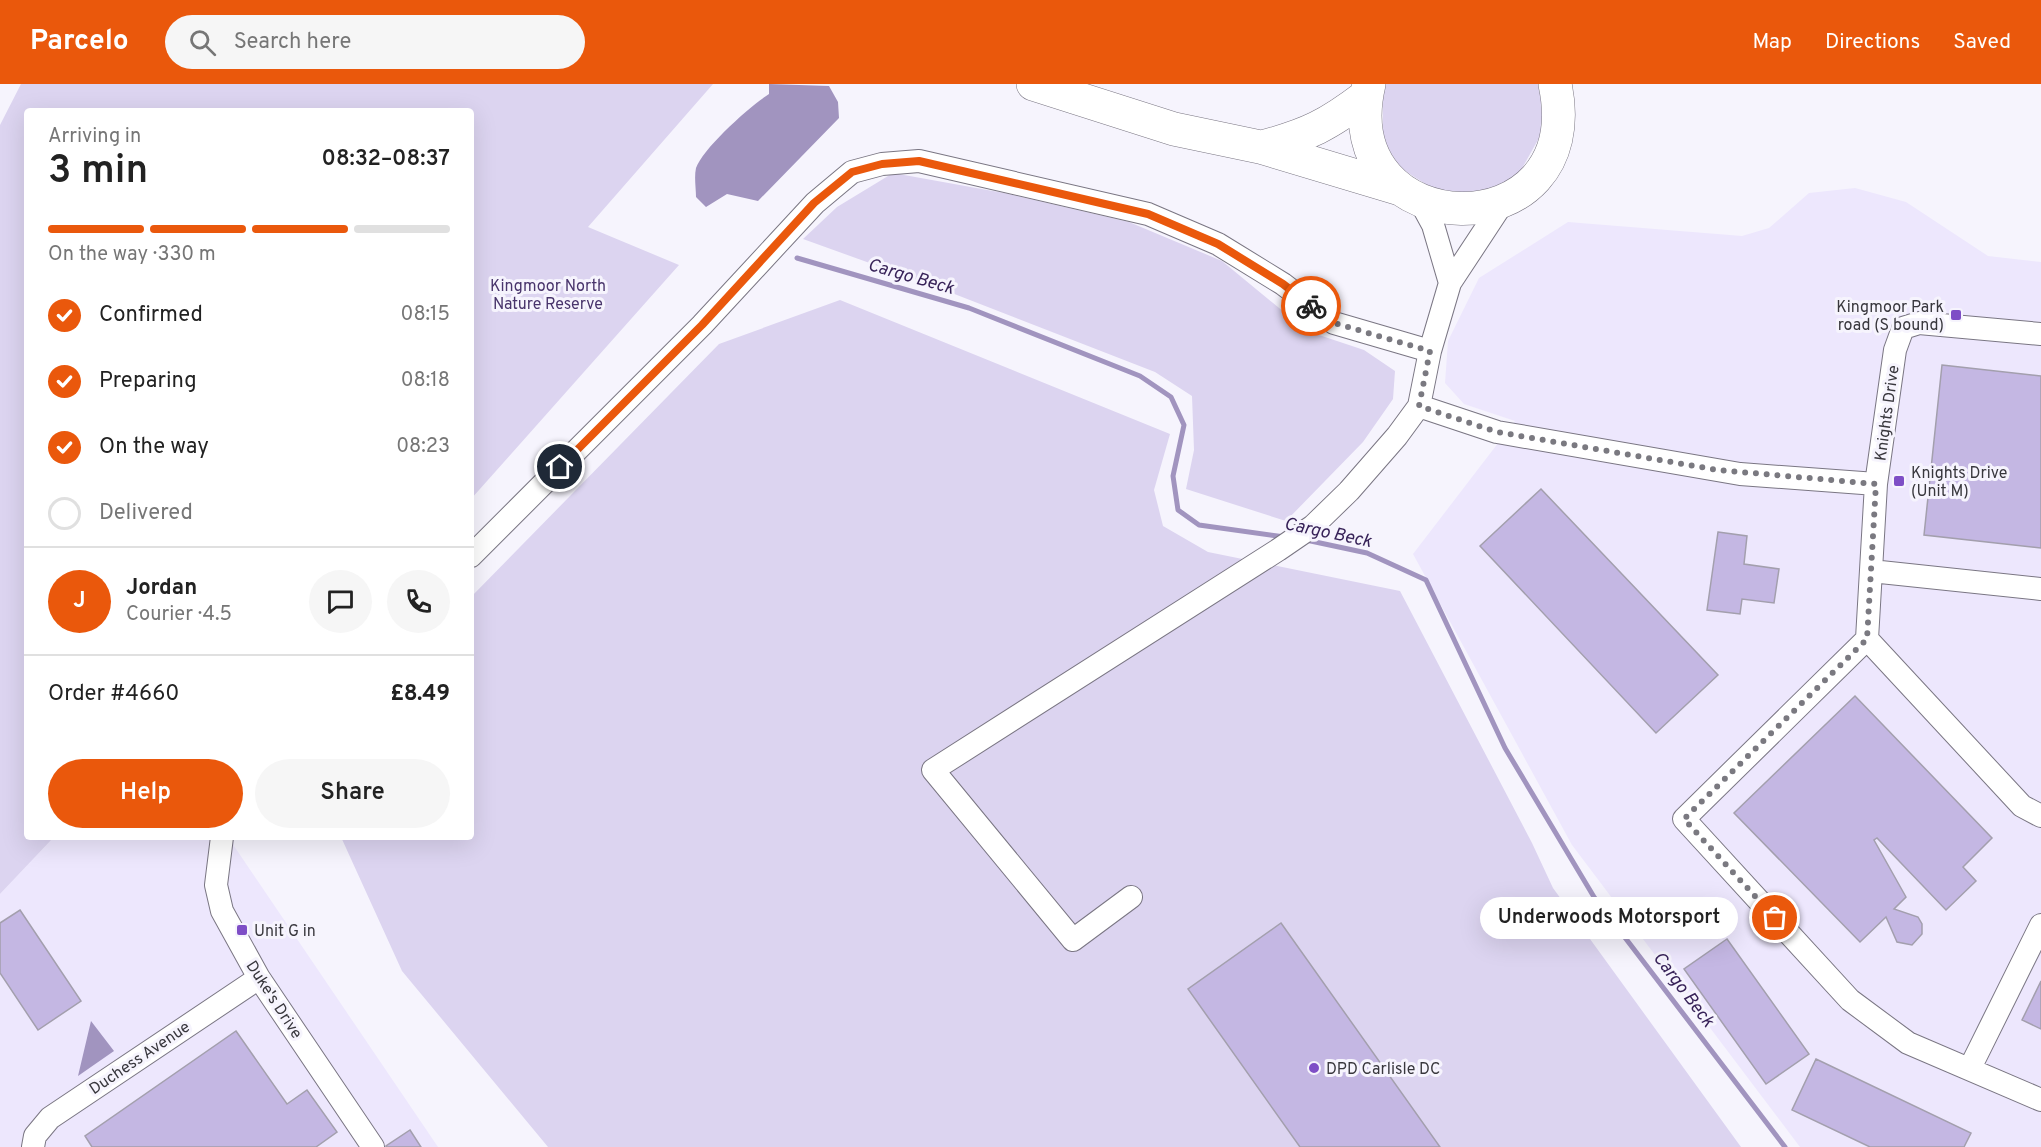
<!DOCTYPE html>
<meta charset="utf-8">
<style>
body{margin:0;font-family:Overpass,sans-serif;background:#f6f6f6;color:#222;height:100vh;display:flex;flex-direction:column;font-size:22px;white-space:nowrap}
*{box-sizing:border-box;margin:0}
p{font-size:20px;color:#767676}
.icon{flex:none;width:33px;height:33px;fill:none;stroke:currentColor;stroke-width:2;stroke-linecap:round;stroke-linejoin:round}
.map{position:relative;flex:1;overflow:hidden}
.drawer{position:absolute;left:24px;top:24px;width:450px;height:732px;display:flex;flex-direction:column;background:#fff;border-radius:6px;box-shadow:0 6px 24px #0002}
.drawer>*{flex:none}
.pin{position:absolute;display:grid;place-items:center;width:51px;height:51px;color:#fff;margin:-26px;border:3px solid #fff;border-radius:50%;box-shadow:0 2px 6px #0007}
.courier{position:absolute;display:grid;place-items:center;width:60px;height:60px;margin:-30px;border:4px solid #ea580c;border-radius:50%;background:#fff;color:#222;box-shadow:0 2px 8px #0007}
.bubble{position:absolute;height:42px;border-radius:21px;background:#fff;box-shadow:0 6px 24px #0002;font-size:20px;font-weight:600;line-height:42px;text-align:center}
.head em{font-style:normal;font-weight:600}
.head div{display:flex;flex-direction:column-reverse}
.head{display:flex;align-items:center;justify-content:space-between;height:102px;padding:0 24px}
h1{font-size:39px;font-weight:600;line-height:45px}
.bar{display:grid;grid-template-columns:repeat(4,1fr);gap:9px 6px;align-content:center;height:72px;padding:0 24px}
.bar i{height:8px;border-radius:4px;background:#e0e0e0}
.bar .selected{background:#ea580c}
.bar p{grid-column:span 4}
.line{display:flex;align-items:center;gap:15px;padding:0 24px;border-top:2px solid #e0e0e0}
.line div{flex:1}
.round{display:grid;place-items:center;flex:none;width:63px;height:63px;border-radius:32px;background:#f6f6f6}
ol{padding:0 24px;list-style:none}
li{display:flex;align-items:center;gap:18px;height:66px}
li p{margin-inline-start:auto}
li .icon{padding:6px;border-radius:50%;background:#ea580c;color:#fff;stroke-width:4}
li:last-child{color:#767676}
li i{width:33px;height:33px;border:3px solid #e0e0e0;border-radius:50%}
.cta{display:flex;gap:12px;margin-top:auto;padding:12px 24px}
.cta a{flex:1;height:69px;border-radius:36px;background:#ea580c;color:#fff;font-size:24px;font-weight:600;line-height:69px;text-align:center}
.cta a+a{background:#f6f6f6;color:#222}
header{display:flex;align-items:center;gap:36px;box-sizing:border-box;height:84px;padding:0 30px;background:#ea580c;color:#fff}
header strong{font-size:28px}
nav{display:flex;gap:33px;margin-inline-start:auto;font-size:21px}
.search{width:420px;height:54px;background:#f6f6f6;display:flex;align-items:center;gap:15px;box-sizing:border-box;padding:0 21px;border-radius:33px;color:#767676;font-size:22px}
.map>svg:first-child{display:block}
.built{fill:#ede7fd}
.green{fill:#dcd4f0}
.water{fill:#a194bf}
.lines{fill:none;stroke-linecap:round;stroke-linejoin:round}
.stream{stroke:#a194bf;stroke-width:5}
.building{fill:#c4b7e3;stroke:#a39fad;stroke-width:1.5}
.street-casing{stroke:#7a7683;stroke-width:24}
.highway-casing{stroke:#7a7683;stroke-width:34}
.street{stroke:#fff;stroke-width:22}
.highway{stroke:#fff;stroke-width:33}
.done{stroke:#7a7980;stroke-width:6;stroke-dasharray:0 10.8}
.route{stroke:#ea580c;stroke-width:8}
.poi-dot{fill:#7e4ec6;stroke:#f6f4fd;stroke-width:2}
.labels{text-anchor:middle;stroke-width:6;stroke-linejoin:round;paint-order:stroke}
.park-label{font-size:16px;fill:#49356c;stroke:#f6f4fd}
.poi-label{font-size:16px;fill:#38373d;stroke:#f6f4fd;text-anchor:start}
.street-label{font-size:16px;fill:#38373d;stroke:#f6f4fd}
.water-label{font-size:18px;font-style:italic;fill:#372258;stroke:#f6f4fd}
</style>
<header>
<strong>Parcelo</strong>
<div class="search"><svg class="icon" aria-label="search" viewBox="0 0 24 24"><circle cx="10" cy="10" r="6"/><path d="M15 15l6 6"/></svg>Search here</div>
<nav><a>Map</a><a>Directions</a><a>Saved</a></nav>
</header>
<div class="map">
<svg width="2041" height="1063" viewBox="0 0 2041 1063">
<rect width="100%" height="100%" fill="#f6f4fd"/>
<!-- built -->
<path class="built" d="M1855 104 1906 118 1988 172 2041 178V1063H1800L1572 761 1413 470 1515 337 1464 320 1445 299 1448 257 1479 194 1568 138 1742 152 1769 144 1809 109Z
M54 753H233L234 762 438 1063H0V810Z"/>
<!-- green -->
<path class="green" d="M21 0H713L588 143 679 181 471 415V27H27V753H54L0 810V41Z
M1383 0H1540L1543 47 1521 86 1510 96 1483 108H1438L1399 83 1383 55Z
M893 89 1004 109 1129 138 1222 177 1307 247 1364 266 1395 287 1393 315 1363 358 1286 437 1186 405 1194 366 1192 312 1155 288 939 204 803 155 837 123Z
M840 216 1170 350 1154 406 1163 442 1208 468 1400 507 1532 759 1553 804 1741 1063H548L402 887 341 753H471V513L719 260Z"/>
<!-- water -->
<path class="water" d="M769 0 829 2 838 18 839 34 758 117 727 110 706 123 696 113C696 104 694 93 696 84 703 64 750 22 769 10Z
M91 937 114 967 78 992Z"/>
<g class="lines">
<!-- stream -->
<path class="stream" d="M797 174 969 224 1140 292 1171 313 1184 341 1173 392 1178 426 1199 441 1285 453
M1306 456 1367 469 1426 496 1505 664 1594 813 1785 1063"/>
</g>
<!-- building -->
<path class="building" d="M1942 281 2041 292V464L1924 451Z
M1541 405 1718 591 1656 649 1480 462Z
M1718 448 1747 452 1744 480 1779 485 1774 519 1742 515 1740 530 1707 526Z
M1855 612 1992 754 1963 783 1976 797 1946 826 1877 754 1874 756 1906 813 1894 825 1918 833 1922 840V850L1912 861 1897 858 1886 833 1860 858 1734 729Z
M20 826 81 917 38 946 0 889V839Z
M1281 839 1440 1063H1300L1188 905Z
M1727 855 1809 970 1766 1000 1684 885Z
M2041 897V945L2022 936Z
M236 947 287 1020 307 1006 337 1048 316 1063H92L85 1052Z
M1816 975 1971 1049 1964 1063H1870L1792 1026Z
M410 1046 421 1063H386V1062Z"/>
<g class="lines">
<defs>
<path id="street" d="M1420 117 1433 141 1450 199
M2041 250 1919 239 1903 244 1895 266 1876 400 1867 555 1684 735 1850 916 1908 959 2041 1016
M1419 322 1497 348 1740 390 1876 400
M471 472 702 241 815 119 852 88 882 80 919 77 1148 130 1218 160 1283 200 1334 239 1430 267
M1871 487 2041 505
M1867 555 2022 722 2041 732
M222 753 216 801 222 827 259 894 373 1063
M1131 813 1073 856 933 686 1278 466 1313 442 1349 407 1397 352 1419 322 1430 267 1450 199 1504 117
M1970 984 2041 841
M33 1063 35 1052 50 1034 259 894"/>
<path id="highway" d="M1033 0 1174 45 1260 63 1400 105
M1369 0C1331 163 1591 169 1555 0
M1262 63C1308 51 1328 41 1366 12"/>
</defs>
<!-- street casing -->
<use href="#street" class="street-casing"/>
<!-- highway casing -->
<use href="#highway" class="highway-casing"/>
<!-- street -->
<use href="#street" class="street"/>
<!-- highway -->
<use href="#highway" class="highway"/>
</g>
<g class="lines">
<!-- done -->
<path class="done" d="M1311 222 1334 239 1430 267 1419 322 1497 348 1718 386 1876 400 1867 555 1684 735 1775 834"/>
<!-- route -->
<path class="route" d="M560 383 702 241 814 119 852 88 882 80 919 77 1148 130 1218 160 1283 200 1311 222"/>
</g>
<!-- markers -->
<g class="poi-dot">
<rect x="1950" y="225" width="12" height="12" rx="3"/>
<rect x="1893" y="391" width="12" height="12" rx="3"/>
<rect x="236" y="840" width="12" height="12" rx="3"/>
<circle cx="1314" cy="984" r="6"/>
</g>
<g class="labels">
<!-- park labels -->
<g class="park-label">
<text x="548" y="207">Kingmoor North<tspan x="548" dy="18">Nature Reserve</tspan></text>
</g>
<!-- poi labels -->
<g class="poi-label">
<text x="1944" y="228" text-anchor="end">Kingmoor Park<tspan x="1944" dy="18">road (S bound)</tspan></text>
<text x="1911" y="394">Knights Drive<tspan x="1911" dy="18">(Unit M)</tspan></text>
<text x="254" y="852">Unit G in</text>
<text x="1326" y="990">DPD Carlisle DC</text>
</g>
<!-- street labels -->
<g class="street-label">
<text transform="translate(1886 329) rotate(-82)" y="6">Knights Drive</text>
<text transform="translate(275 915) rotate(57)" y="6">Duke's Drive</text>
<text transform="translate(139 973) rotate(-34)" y="6">Duchess Avenue</text>
</g>
<!-- water labels -->
<g class="water-label">
<text transform="translate(911 192) rotate(16)" y="6">Cargo Beck</text>
<text transform="translate(1328 448) rotate(12)" y="6">Cargo Beck</text>
<text transform="translate(1684 905) rotate(53)" y="6">Cargo Beck</text>
</g>
</g>
</svg>
<div class="pin" style="left:1775px;top:834px;background:#ea580c"><svg class="icon" aria-label="bag" viewBox="0 0 24 24"><path d="M5 8h14l-1 12H6zM9 8a3 3 0 0 1 6 0"/></svg></div>
<div class="pin" style="left:560px;top:383px;background:#1f2937"><svg class="icon" aria-label="home" viewBox="0 0 24 24"><path d="M3 11l9-7 9 7M6 9v11h12V9"/></svg></div>
<div class="courier" style="left:1311px;top:222px"><svg class="icon" aria-label="bike" viewBox="0 0 24 24"><circle cx="6" cy="16" r="4"/><circle cx="18" cy="16" r="4"/><path d="M6 16l4-8h5l3 8M10 8l3 8H6M13 5h3"/></svg></div>
<div class="bubble" style="left:1480px;top:813px;width:258px">Underwoods Motorsport</div>
<section class="drawer">
<div class="head"><div><h1>3 min</h1><p>Arriving in</p></div><em>08:32–08:37</em></div>
<div class="bar"><i class="selected"></i><i class="selected"></i><i class="selected"></i><i></i><p>On the way · 330 m</p></div>
<ol>
<li><svg class="icon" aria-label="check" viewBox="0 0 24 24"><path d="M5 12l5 5 9-10"/></svg>Confirmed<p>08:15</p></li>
<li><svg class="icon" aria-label="check" viewBox="0 0 24 24"><path d="M5 12l5 5 9-10"/></svg>Preparing<p>08:18</p></li>
<li><svg class="icon" aria-label="check" viewBox="0 0 24 24"><path d="M5 12l5 5 9-10"/></svg>On the way<p>08:23</p></li>
<li><i></i>Delivered</li>
</ol>
<div class="line" style="height:108px"><b class="round" style="background:#ea580c;color:#fff">J</b><div><b>Jordan</b><p>Courier · 4.5</p></div><a class="round"><svg class="icon" aria-label="chat" viewBox="0 0 24 24"><path d="M4 5h16v11H9l-5 4z"/></svg></a><a class="round"><svg class="icon" aria-label="phone" viewBox="0 0 24 24"><path d="M5 4h4l2 5-3 2q2 4 5 5l2-3 5 2v4C11 20 4 13 5 4z"/></svg></a></div>
<div class="line" style="height:78px"><div>Order #4660</div><b>£8.49</b></div>
<div class="cta"><a>Help</a><a>Share</a></div>
</section>
</div>
